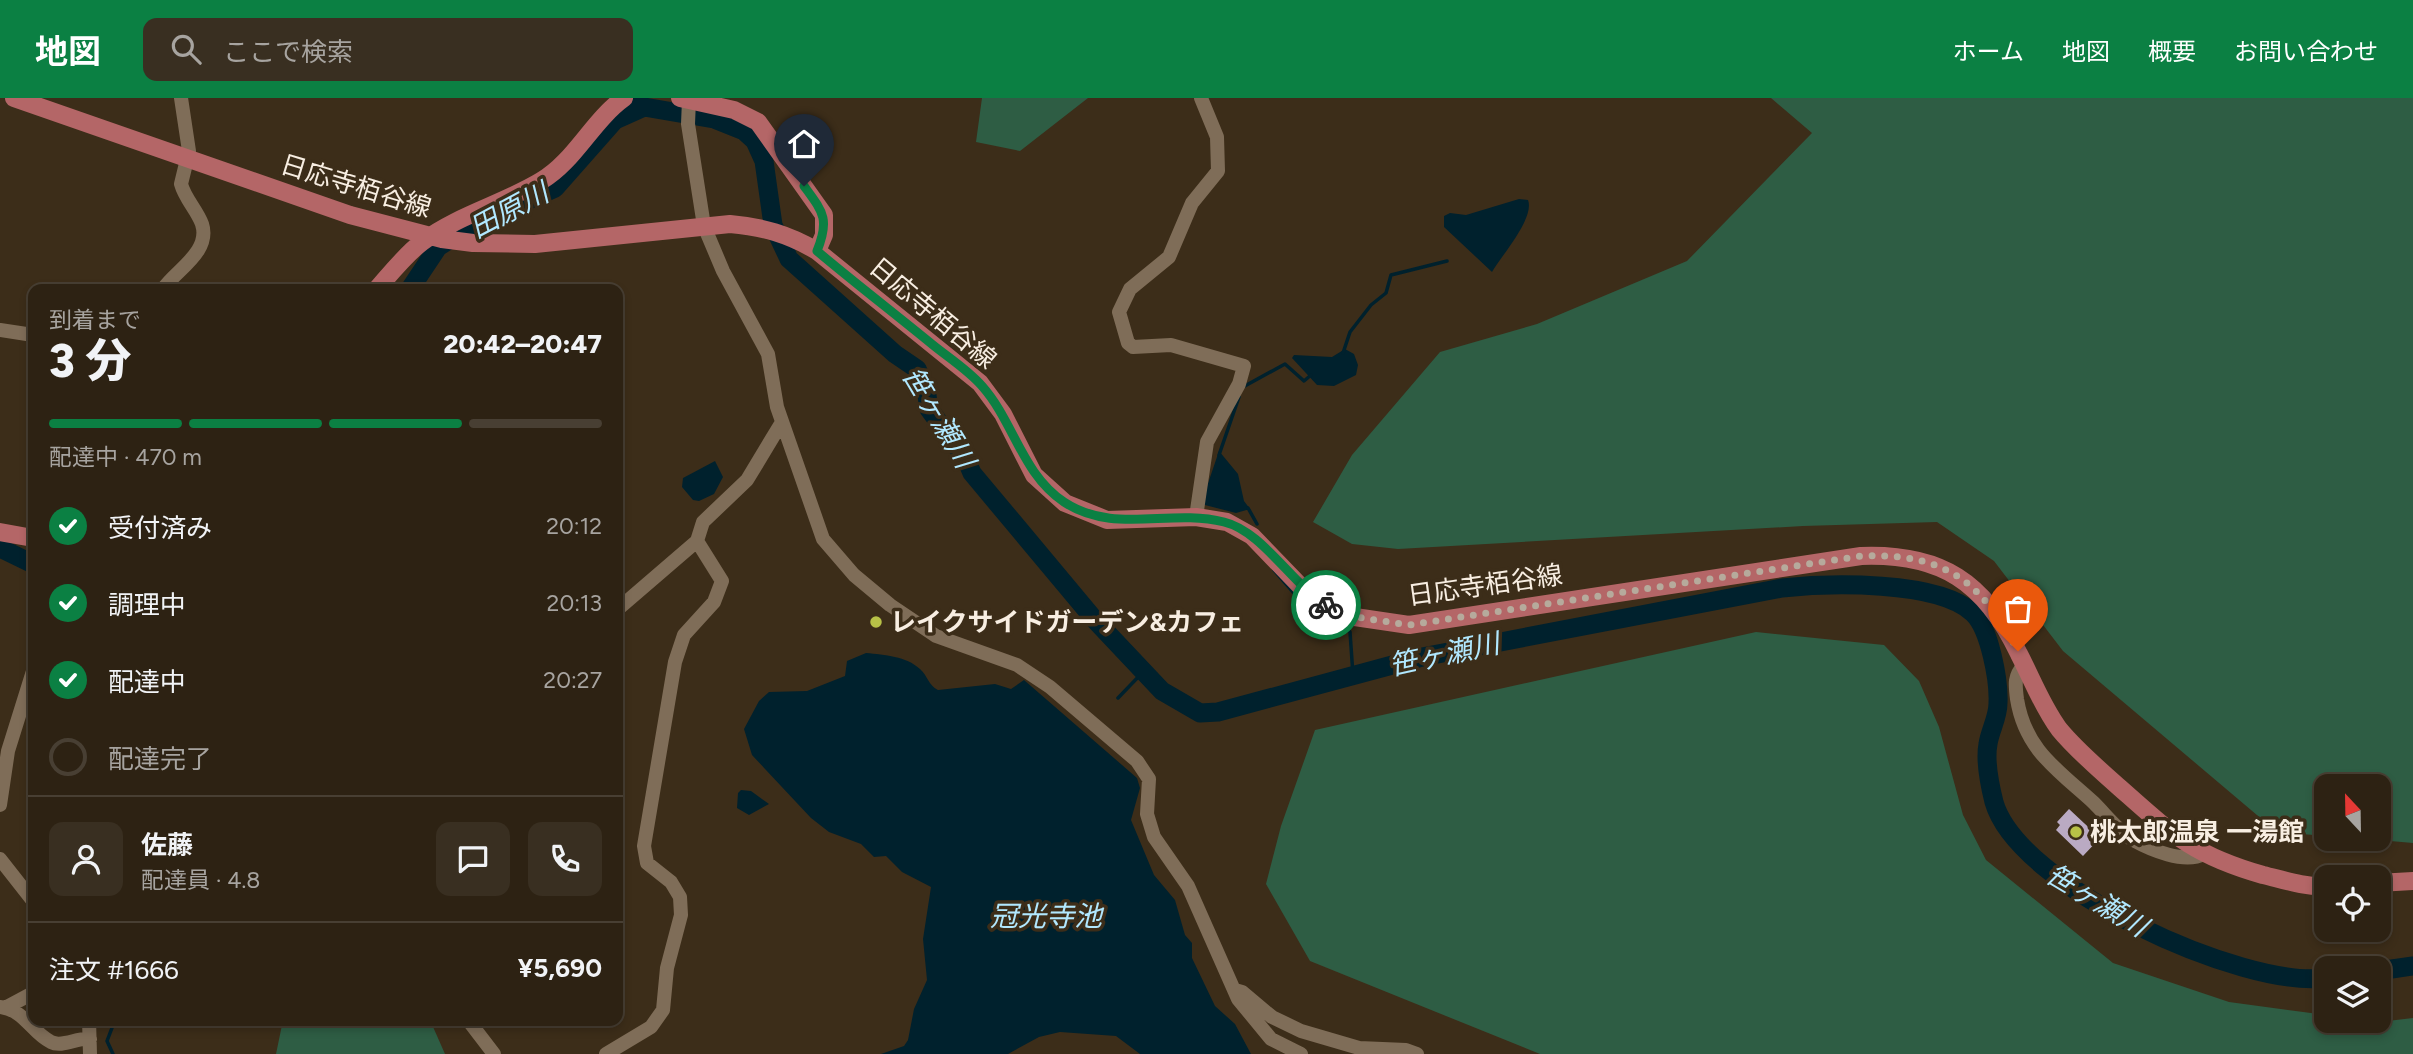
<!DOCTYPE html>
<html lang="ja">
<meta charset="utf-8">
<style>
body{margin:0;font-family:Figtree,"Noto Sans JP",sans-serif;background:#392f21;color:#f1f3f6;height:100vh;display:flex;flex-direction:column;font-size:26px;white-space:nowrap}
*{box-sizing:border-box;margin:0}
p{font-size:23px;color:#a7a4a0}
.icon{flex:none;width:38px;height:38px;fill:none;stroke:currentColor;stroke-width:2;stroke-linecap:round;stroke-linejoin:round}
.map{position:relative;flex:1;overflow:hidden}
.panel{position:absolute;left:28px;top:186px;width:595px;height:742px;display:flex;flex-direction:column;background:#2d2213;border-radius:14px;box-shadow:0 4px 10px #0003,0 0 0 2px #483f33}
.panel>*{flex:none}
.needle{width:46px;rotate:338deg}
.buttons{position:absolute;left:2314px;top:676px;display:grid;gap:14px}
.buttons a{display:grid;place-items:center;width:77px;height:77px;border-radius:14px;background:#2d2213;box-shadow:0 4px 10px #0003,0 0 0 2px #483f33;font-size:35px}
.pin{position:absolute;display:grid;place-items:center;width:60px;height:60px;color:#fff;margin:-72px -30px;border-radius:50% 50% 50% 0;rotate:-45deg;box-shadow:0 0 7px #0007}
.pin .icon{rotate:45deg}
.courier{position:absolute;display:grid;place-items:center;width:70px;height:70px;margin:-35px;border:5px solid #0b8043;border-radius:50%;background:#fff;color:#222;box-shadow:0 2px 9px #0007}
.headline em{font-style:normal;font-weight:800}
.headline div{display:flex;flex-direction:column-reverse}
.headline{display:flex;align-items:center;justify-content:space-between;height:119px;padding:0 21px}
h1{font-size:46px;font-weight:800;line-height:52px}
.bar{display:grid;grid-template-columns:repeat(4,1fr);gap:10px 7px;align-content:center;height:84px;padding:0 21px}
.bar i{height:9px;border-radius:5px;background:#483f33}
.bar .current{background:#0b8043}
.bar p{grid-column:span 4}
.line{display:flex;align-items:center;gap:18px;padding:0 21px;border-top:2px solid #483f33}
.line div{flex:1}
.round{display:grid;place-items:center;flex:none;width:74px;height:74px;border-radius:14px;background:#392f21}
ol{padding:0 21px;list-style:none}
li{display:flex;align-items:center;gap:21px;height:77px}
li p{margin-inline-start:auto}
li .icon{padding:7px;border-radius:50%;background:#0b8043;color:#fff;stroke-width:4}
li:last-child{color:#a7a4a0}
li i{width:38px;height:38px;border:4px solid #483f33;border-radius:50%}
header{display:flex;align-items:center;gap:42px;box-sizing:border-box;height:98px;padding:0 35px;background:#0b8043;color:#fff}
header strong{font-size:33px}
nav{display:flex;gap:38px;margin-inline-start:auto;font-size:24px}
.search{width:490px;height:63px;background:#392f21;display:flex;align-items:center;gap:18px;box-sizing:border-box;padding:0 24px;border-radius:14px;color:#a7a4a0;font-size:26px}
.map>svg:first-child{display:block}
.green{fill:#2e5d44}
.water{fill:#00212d}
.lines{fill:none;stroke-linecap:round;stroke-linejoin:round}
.stream{stroke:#00212d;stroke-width:3.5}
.river{stroke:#00212d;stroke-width:19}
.building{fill:#baaac3}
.minor{stroke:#7f6d58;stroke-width:14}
.major{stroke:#b46667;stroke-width:18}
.done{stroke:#b6aa9c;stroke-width:7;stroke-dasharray:0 12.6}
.route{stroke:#0b8043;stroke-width:9}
.poi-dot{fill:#b8c147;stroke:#3c2d19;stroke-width:2.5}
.labels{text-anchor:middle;stroke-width:7;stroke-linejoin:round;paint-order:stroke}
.street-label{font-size:26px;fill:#f8eee2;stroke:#3c2d19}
.poi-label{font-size:26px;font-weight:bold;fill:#f8eee2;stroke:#3c2d19;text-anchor:start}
.water-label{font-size:28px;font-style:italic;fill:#b1e8ff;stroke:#3c2d19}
</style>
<header>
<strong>地図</strong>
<div class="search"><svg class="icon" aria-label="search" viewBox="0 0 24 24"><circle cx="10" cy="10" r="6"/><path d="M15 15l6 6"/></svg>ここで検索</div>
<nav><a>ホーム</a><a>地図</a><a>概要</a><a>お問い合わせ</a></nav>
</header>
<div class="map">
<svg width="2413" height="956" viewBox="0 0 2413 956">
<rect width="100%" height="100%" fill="#3c2d19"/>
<!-- green -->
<path class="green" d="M982 0H1088L1020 53 976 44Z
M1771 0H2413V745L2356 740H2378V688H2326V738L2277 734 2063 553 1994 463 1937 424 1803 428 1398 451 1352 446 1313 424 1352 357 1440 254 1537 226 1687 163 1812 35Z
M1756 534 1884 547 1919 583 1939 629 1963 717 1986 762 2113 865 2229 904 2326 917V922L2379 924 2413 920V956H1540L1310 863 1266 786 1281 728 1315 632Z
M289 922H430L445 956H276L282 927Z"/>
<!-- water -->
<path class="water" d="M1519 101 1528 102C1535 120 1501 158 1492 174L1444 129V118L1450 115 1466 117Z
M1345 251 1354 256 1358 267 1356 277 1334 288 1317 287 1292 260 1294 257 1332 259Z
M1219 353 1238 376 1244 403 1250 411 1236 415 1201 406Z
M715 363 723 379 714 396 699 403 693 402 682 389 683 380Z
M866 555C885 557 906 558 920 571 928 578 928 587 938 592L995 586 1011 591 1024 582 1137 680 1140 690 1131 722 1154 777 1175 802 1185 837 1192 845V860L1215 908 1235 926 1251 956H1140L1116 938 1060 934 1039 939 1008 956H881L904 948 908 942 914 911 927 882 923 841 931 789 902 774 886 758 874 759 861 746 829 734 811 720 752 657 744 631 759 603 769 594 807 593 845 578 847 563Z
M741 692 751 693 769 706 749 717 737 710 738 695Z"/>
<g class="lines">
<!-- stream -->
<path class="stream" d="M1343 255 1350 234 1371 207 1386 195 1391 177 1447 163
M1243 289 1285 266 1304 283 1311 277
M1219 357 1239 299
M1248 410 1257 426
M1274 472 1300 502 1344 527 1350 534 1353 577
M1118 600 1143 574
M113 956 107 943 115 922"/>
<!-- river -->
<path class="river" d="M635 0 644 9 714 21 744 33 755 43 764 63 773 127 789 161 895 256 917 271 926 291 929 311 966 361 972 375 1094 521 1162 593 1200 615 1218 614 1422 559 1782 490C1828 485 1938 482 1973 515 1990 531 1999 583 1998 605 1998 620 1990 632 1988 646 1985 662 1990 688 1994 704 2018 789 2243 891 2326 880
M410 191 438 149 471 128 555 90 615 22 644 9
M0 450 33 466
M2378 873 2413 868"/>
</g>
<!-- building -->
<path class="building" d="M2069 711 2100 740 2083 758 2056 732 2060 727 2057 724Z"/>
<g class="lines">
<!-- minor -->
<path class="minor" d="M689 2 688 26 704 128 723 173 768 256 777 309 823 441 854 477 890 507 936 538 1017 567 1050 589 1137 663 1149 681 1147 716 1154 739 1188 788 1238 901 1271 941 1301 956
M163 191C176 172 211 154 202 126 197 112 185 101 181 86L189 53 181 0
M0 232 33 237
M1196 419 1207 344 1239 286 1244 268 1171 247 1133 249 1128 245 1119 214 1130 191 1169 159 1192 105 1218 73 1217 39 1201 0
M618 511 697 443 703 424 747 382 782 324
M2024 567C2014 578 2015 586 2017 601 2025 652 2058 672 2094 705 2106 717 2119 734 2133 742 2151 752 2184 766 2204 756
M0 707 8 653 33 573
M0 761 33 803
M1235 892 1242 894 1272 919 1301 933 1359 950 1406 952 1417 956
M0 909C25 912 31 934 51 944 62 950 78 939 90 941
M5 910 33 895
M89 922 90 956
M468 922 494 956
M606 956 651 929 663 912 667 870 681 817 680 799 671 784 647 765 644 748 675 564 684 537 714 504 722 483 697 443"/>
<!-- major -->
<path class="major" d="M14 0 350 117 442 141 473 145 535 146 730 126C763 129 788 136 817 153L980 285 1003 316 1034 377 1065 405 1107 422 1196 419 1227 424 1252 438 1307 495 1327 508 1348 518 1409 527 1861 458C1941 455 1985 484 2019 556 2032 581 2042 608 2059 631 2077 653 2099 671 2120 690 2173 737 2193 757 2263 777 2284 782 2304 789 2326 788
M680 0 734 12 758 24 824 117V137L817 153
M377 191C391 175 405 157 422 144 458 117 503 106 541 83 575 63 592 23 624 0
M0 434 33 440
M2378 785 2413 783"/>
</g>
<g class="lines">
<!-- done -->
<path class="done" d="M1326 507 1349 518 1409 527 1861 458C1943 455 1980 481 2018 553"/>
<!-- route -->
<path class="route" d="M804 88C823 114 830 121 817 153 855 185 894 215 933 247 949 260 968 272 982 288 1014 324 1022 376 1064 404 1114 437 1169 410 1224 424 1262 433 1292 486 1326 507"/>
</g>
<!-- markers -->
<g class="poi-dot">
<circle cx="876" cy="524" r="7"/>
<circle cx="2076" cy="734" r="7"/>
</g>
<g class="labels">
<!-- street labels -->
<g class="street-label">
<text transform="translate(356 88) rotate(17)" y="9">日応寺栢谷線</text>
<text transform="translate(933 215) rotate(40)" y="9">日応寺栢谷線</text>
<text transform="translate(1485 487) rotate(-8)" y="9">日応寺栢谷線</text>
</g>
<!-- poi labels -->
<g class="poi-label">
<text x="890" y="533">レイクサイドガーデン&amp;カフェ</text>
<text x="2090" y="743">桃太郎温泉 一湯館</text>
</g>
<!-- water labels -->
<g class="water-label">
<text transform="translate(509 112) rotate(-28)" y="10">田原川</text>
<text transform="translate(939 319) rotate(59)" y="10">笹ヶ瀬川</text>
<text transform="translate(1444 556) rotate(-12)" y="10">笹ヶ瀬川</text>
<text transform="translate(2097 802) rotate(31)" y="10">笹ヶ瀬川</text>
<text x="1046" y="828">冠光寺池</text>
</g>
</g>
</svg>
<div class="buttons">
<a><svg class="needle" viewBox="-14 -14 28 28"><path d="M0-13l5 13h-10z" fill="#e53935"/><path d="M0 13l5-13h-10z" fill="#a7a4a0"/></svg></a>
<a><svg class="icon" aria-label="locate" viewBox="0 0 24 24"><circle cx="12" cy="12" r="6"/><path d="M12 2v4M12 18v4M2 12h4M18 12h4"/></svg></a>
<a><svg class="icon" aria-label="layers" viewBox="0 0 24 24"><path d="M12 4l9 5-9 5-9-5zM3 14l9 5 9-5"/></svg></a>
</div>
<div class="pin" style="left:2018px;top:553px;background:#ea580c"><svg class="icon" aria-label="bag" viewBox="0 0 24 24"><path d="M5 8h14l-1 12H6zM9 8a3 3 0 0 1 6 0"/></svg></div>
<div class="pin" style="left:804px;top:88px;background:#1f2937"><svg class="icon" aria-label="home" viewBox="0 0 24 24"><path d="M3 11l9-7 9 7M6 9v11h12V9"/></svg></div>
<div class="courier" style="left:1326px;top:507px"><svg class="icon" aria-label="bike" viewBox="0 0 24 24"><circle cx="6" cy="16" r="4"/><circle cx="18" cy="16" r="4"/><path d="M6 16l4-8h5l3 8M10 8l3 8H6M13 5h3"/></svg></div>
<section class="panel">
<div class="headline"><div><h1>3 分</h1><p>到着まで</p></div><em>20:42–20:47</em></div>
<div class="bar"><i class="current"></i><i class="current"></i><i class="current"></i><i></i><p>配達中 · 470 m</p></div>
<ol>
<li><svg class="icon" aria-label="check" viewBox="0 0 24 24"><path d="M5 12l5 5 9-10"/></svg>受付済み<p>20:12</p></li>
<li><svg class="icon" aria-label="check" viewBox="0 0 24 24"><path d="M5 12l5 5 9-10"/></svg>調理中<p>20:13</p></li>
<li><svg class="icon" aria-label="check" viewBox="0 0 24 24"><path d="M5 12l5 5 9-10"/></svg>配達中<p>20:27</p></li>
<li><i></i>配達完了</li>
</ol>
<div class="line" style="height:126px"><a class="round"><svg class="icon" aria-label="person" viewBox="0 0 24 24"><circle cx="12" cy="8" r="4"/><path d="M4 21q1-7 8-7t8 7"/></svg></a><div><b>佐藤</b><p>配達員 · 4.8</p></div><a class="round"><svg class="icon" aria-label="chat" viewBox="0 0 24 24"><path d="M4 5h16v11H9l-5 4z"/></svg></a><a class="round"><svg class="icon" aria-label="phone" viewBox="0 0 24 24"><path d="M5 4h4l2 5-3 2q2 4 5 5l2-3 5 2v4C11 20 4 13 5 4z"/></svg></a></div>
<div class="line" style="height:91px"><div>注文 #1666</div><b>¥5,690</b></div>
</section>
</div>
